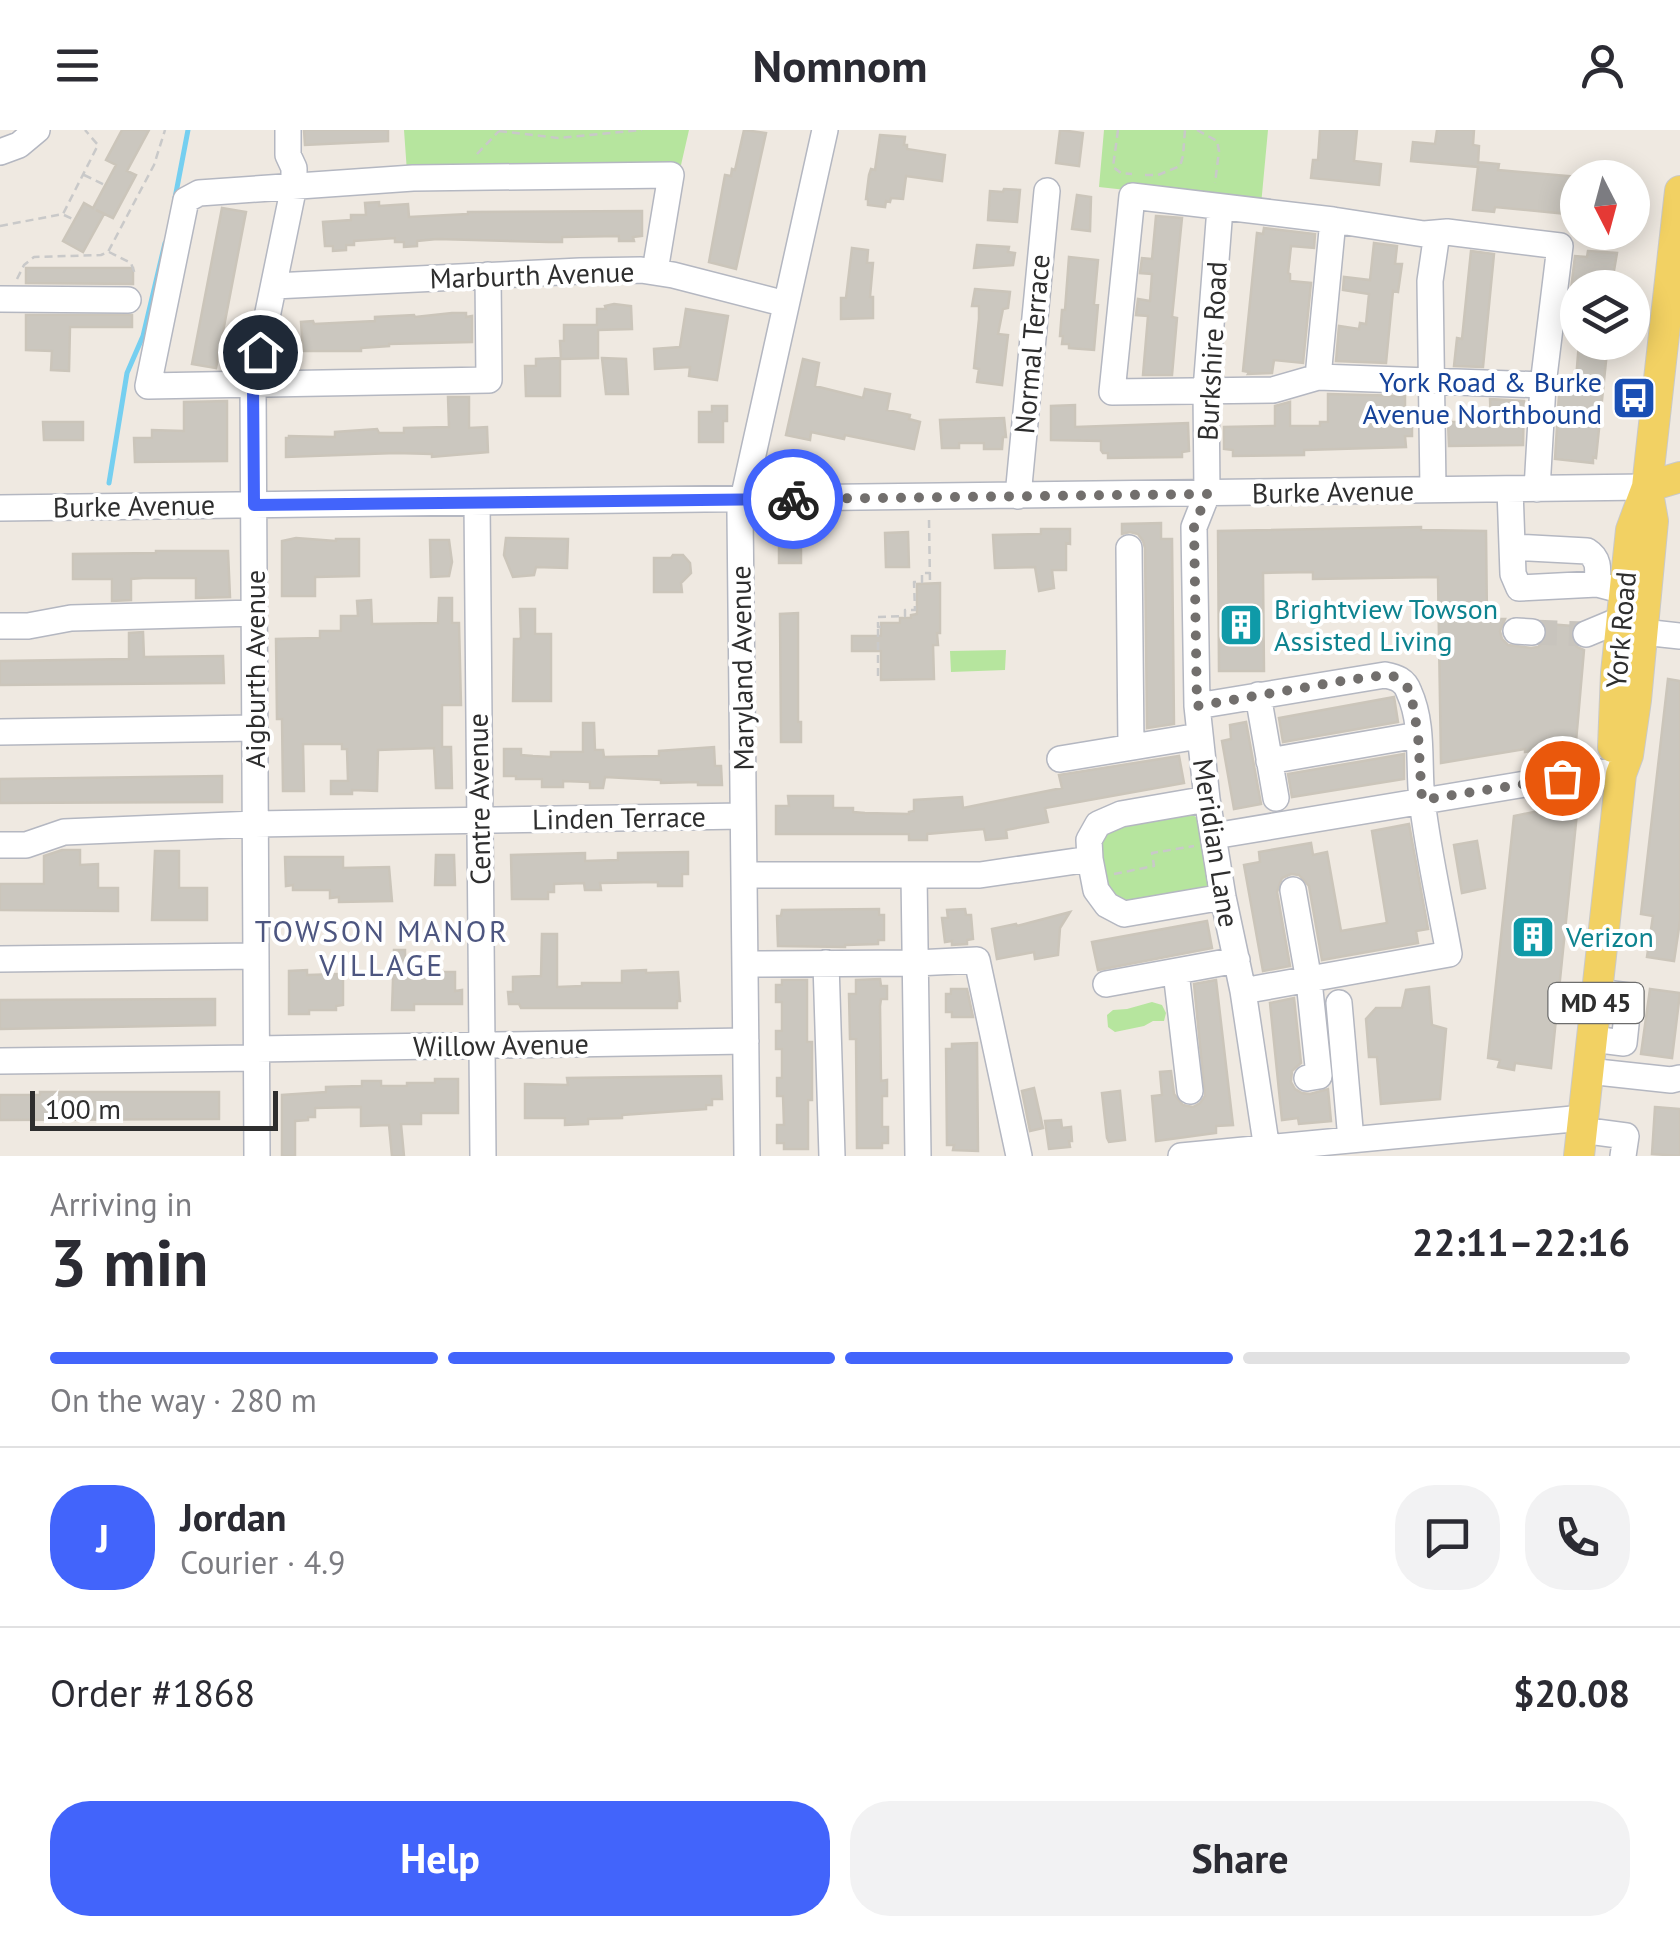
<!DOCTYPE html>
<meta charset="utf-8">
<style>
body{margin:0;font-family:"PT Sans",sans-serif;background:#f2f2f3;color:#2b2b33;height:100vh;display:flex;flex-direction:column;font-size:38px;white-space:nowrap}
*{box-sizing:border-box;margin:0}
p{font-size:32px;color:#7c7c81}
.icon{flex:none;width:55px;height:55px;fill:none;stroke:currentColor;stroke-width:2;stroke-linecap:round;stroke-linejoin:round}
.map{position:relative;height:1026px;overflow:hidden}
.panel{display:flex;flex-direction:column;background:#fff;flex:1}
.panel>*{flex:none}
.needle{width:65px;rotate:174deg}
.buttons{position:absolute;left:1560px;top:30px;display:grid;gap:20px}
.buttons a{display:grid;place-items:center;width:90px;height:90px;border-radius:50%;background:#fff;box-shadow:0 5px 25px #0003;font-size:50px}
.scale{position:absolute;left:30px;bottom:25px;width:248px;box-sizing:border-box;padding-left:10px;border:5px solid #2e2e2e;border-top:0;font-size:28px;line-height:35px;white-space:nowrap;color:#2e2e2e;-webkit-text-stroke:8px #fff;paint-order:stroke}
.pin{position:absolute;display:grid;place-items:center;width:85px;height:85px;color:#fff;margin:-42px;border:5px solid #fff;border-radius:50%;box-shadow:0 2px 10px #0007}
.courier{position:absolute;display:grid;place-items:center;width:100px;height:100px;margin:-50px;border:8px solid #4264fb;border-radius:50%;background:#fff;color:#222;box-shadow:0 2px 12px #0007}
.head em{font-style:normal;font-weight:700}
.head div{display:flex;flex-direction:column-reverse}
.head{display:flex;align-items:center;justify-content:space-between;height:170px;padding:0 50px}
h1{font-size:65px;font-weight:700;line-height:75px}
.bar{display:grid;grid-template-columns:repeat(4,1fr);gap:15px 10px;align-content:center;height:120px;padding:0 50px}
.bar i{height:12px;border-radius:8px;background:#e1e1e2}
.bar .active{background:#4264fb}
.bar p{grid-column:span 4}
.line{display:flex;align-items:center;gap:25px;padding:0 50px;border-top:2px solid #e1e1e2}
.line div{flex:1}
.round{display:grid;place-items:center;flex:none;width:105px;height:105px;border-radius:40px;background:#f2f2f3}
.cta{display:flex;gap:20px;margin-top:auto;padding:20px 50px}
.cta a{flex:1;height:115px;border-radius:40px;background:#4264fb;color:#fff;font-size:40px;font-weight:700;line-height:115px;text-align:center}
.cta a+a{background:#f2f2f3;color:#2b2b33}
header{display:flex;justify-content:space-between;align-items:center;height:130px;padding:0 50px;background:#fff;font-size:45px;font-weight:700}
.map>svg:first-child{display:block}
.green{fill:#b6e59e}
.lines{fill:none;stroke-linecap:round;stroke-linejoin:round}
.stream{stroke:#75cff0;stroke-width:5}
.building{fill:#cbc7bf;stroke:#cbc5ba;stroke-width:2.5}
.minor-tunnel{stroke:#c8c4bd;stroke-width:25;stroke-dasharray:25 12;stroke-linecap:butt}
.minor-casing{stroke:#b4b7c1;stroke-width:28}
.major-casing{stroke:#c9c9c9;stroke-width:32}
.path{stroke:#c9c9c9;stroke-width:2.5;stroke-dasharray:8 5;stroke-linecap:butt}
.minor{stroke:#fff;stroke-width:25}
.major{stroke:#f2d163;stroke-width:30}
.done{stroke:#726f6d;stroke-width:10;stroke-dasharray:0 18}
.route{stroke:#4264fb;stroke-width:12}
.labels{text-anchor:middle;stroke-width:8;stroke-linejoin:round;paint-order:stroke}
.shield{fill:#fff;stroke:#6d6d6d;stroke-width:2.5}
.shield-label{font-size:25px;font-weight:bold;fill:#2e2e2e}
.street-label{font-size:28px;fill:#2e2e2e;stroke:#fff}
.transit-label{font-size:28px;fill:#164399;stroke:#fff;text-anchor:end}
.culture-label{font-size:28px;fill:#0d838f;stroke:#fff;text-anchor:start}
.neighbourhood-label{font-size:30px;letter-spacing:2.5px;fill:#4d5680;stroke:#fff}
</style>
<header><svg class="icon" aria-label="menu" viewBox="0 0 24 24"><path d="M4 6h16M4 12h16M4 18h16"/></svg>Nomnom<svg class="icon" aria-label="person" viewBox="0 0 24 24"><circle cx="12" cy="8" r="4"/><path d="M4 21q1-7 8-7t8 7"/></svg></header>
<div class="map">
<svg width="1680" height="1026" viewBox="0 0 1680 1026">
<rect width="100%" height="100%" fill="#efe9e1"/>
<!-- green -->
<path class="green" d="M404 0H689L681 35 407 42Z
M1104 0H1268L1261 75 1099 57Z
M1006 520 1005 540 951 542 950 521Z
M1191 683 1200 691 1211 750 1205 760 1134 773 1112 764 1106 753 1101 718 1105 707 1110 701 1122 697V694Z
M1152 872 1162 875 1166 883 1164 891H1153L1144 896 1115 902 1108 897 1107 885 1113 880 1127 879Z"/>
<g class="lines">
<!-- stream -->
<path class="stream" d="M175 68 188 0
M109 353 127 243 143 206 165 113"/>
</g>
<!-- building -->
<path class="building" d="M122 0H149L127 41 136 45 113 88 96 80 104 84 83 122 63 111 84 73 93 78 116 35 106 30Z
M304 0H388V11L305 15Z
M744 0 766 3 736 139 709 132 725 45 731 46 732 39 735 40Z
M1060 0 1083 3 1079 36 1056 33Z
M1320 0H1357L1354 31 1381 34 1379 55 1311 48 1313 30H1318Z
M1437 0H1474L1473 15 1479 16 1478 34V32L1499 34 1498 40 1578 47V85L1495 77 1494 82 1473 80 1478 37 1411 31 1413 12 1435 14Z
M880 5 905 7 904 15H907V19L945 25 942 51 906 46 903 69 891 68 890 72 886 71 885 77 868 75V69H866L869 45 871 39 875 40Z
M1004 59 1020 60 1017 92 988 90 990 61 1003 62Z
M1077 65 1091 67 1090 101 1072 99Z
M379 72V76L408 74 409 87 468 84V82L642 81V106L633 107 634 111H619V106L562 107V112H549L437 109 417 111V116L404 117V112H395V108L354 111V115H346V120L333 121V116H325L323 92 351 90V85H366L365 73Z
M222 78 246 82 216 238 192 234Z
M1156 86 1182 88 1172 187 1177 188 1172 245H1143L1148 186 1136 185 1138 169 1150 171 1152 144 1140 143 1142 128 1152 129Z
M1264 98 1315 104 1314 118 1291 116 1288 143 1290 144V151L1311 153 1303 233 1274 230 1272 243 1248 244 1249 242 1243 241 1257 103 1263 104Z
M1374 113 1397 116 1395 134H1402L1398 162 1393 161 1386 233 1336 231 1339 196 1359 199 1360 193 1366 194 1369 164 1343 160 1344 147 1370 150Z
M977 115 1009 117 1008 122 1015 123 1013 135 974 138Z
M852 118 868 120 867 133H873L870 167H873V188L841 189V168H846Z
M1471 121 1494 124 1483 237 1454 236 1457 208 1462 209Z
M1588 121 1617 123 1611 158H1575L1573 177 1569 176 1575 126 1587 127Z
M1069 127 1098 130 1094 174 1098 175 1094 220 1069 218V214H1062L1063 206H1060L1062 180H1065Z
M26 138H133V154L26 153Z
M975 159 1010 162 1008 178 1003 179 998 204 1008 205 1002 255 977 252 979 239 974 238 979 189V176H972Z
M614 174 631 176 632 199 598 200V228L561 229 560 211H564V195H597V179H606L605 176Z
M686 179 728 186 717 250 689 246 690 237 655 239 654 219 680 217Z
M452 183H466V187L472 186V212L389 214V216L361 218V221H303L301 192 313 191 314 194 375 191V187L414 185 415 187Z
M26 185H132V197H70L69 241 51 240 52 221 26 220Z
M1579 212H1608L1596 328 1593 327V333L1555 329 1560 248 1576 250Z
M560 228V266H526L525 236H536V229Z
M602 228 626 229 628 264H606Z
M803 229 819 233 815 256 863 268 865 259 890 264 887 280 910 285 909 289 920 292 914 319 845 305 844 309 811 302 810 310 786 305Z
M1328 264 1405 266V290H1412V306H1405L1406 317 1304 320V325L1233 326V320L1224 319V297L1275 296V276L1290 272V296H1320V292H1328Z
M448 267H469V298L487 297 488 322 432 327V324L396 323 286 327V308H289V306L335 307V302L377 299 379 303H404V298L449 297Z
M1490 269 1524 271 1523 315 1449 316 1448 292H1491Z
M227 271V331L135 332 134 308H152V300L184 301V272Z
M1075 275V297L1188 293 1189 321 1182 322V327L1108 328V323H1103L1101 320V311L1051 310V276Z
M712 276H727V291H723V312H699V282H712Z
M1004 288 1006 307H1003L1002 319H984V313H959V318H942L940 290Z
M43 292H83V310H44Z
M1161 393V409H1172L1174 594 1147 598 1145 418 1143 411 1138 404 1130 402 1122 404V394Z
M1421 397V400L1486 401 1487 489H1505L1500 501 1502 509 1508 515 1531 518 1538 517 1546 510 1548 502 1546 494 1572 496 1570 503 1572 511 1577 517 1584 520 1576 612 1525 622V619L1441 633 1438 447 1313 449V442L1263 443 1264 541H1219L1218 401Z
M1041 399H1070V414L1066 413V440H1052L1054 458 1039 461 1035 437 995 438 993 405 1041 404Z
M908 402 909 437H886L885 403Z
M779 404H801V433H779Z
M296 408 336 411V409H359V446L315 447V466H282V411Z
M506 408 568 409 567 438 536 437 534 445 513 447 504 425Z
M430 410H449L452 432 449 446 431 447Z
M156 421H228L230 467 196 468V448H143L131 449V470L112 471V449H73V424L156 423Z
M673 425H683L690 433 691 443 681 453 682 462H654V428H671Z
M940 453V503H937L938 515H933L934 549 881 550V521H852V506H881V493H900V488H911V485L917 484V454Z
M439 468H452V493H459L461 575H442V617H451L452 658H436L434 618 378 620 377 661 352 660V664H331V651H348L347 619H342V614H303L304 661H283L282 589H277L276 509 320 508V501H341V486H358L357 471 371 470 372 494 438 493Z
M520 479H535V504H551V571H513L514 509H520L521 507Z
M798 483V592H801V612H781L780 484Z
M143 502 144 527 223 526 224 553 0 555V531L129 529V503Z
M1668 549 1680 551V791L1674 831 1647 827 1653 786 1641 784Z
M1394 567 1398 592 1283 612 1279 588Z
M1246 592 1261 674 1234 679 1222 611 1231 609 1230 595Z
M583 593H594L595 620H603L604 627 659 626V621L714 617 715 636H721L722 655H698V652L661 653V650L605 647 603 658H590V652L563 651V657H542V649H516V646H504V619H521V625L533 626 551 627V622H583Z
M1404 624V649L1292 667 1288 644Z
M1179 626 1184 653 1045 678 1048 692 1006 700 1007 708 986 710 984 699 927 704V710H909V704H776V676H789L788 666H833V678H853V682L865 683 909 684V682L914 681V670L962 667 963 678 1062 658 1059 645Z
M222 646V672L0 673V649Z
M1578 673 1551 938 1515 933 1514 940 1498 937 1500 930 1488 928 1514 686Z
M1409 694 1428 799 1416 801 1418 813 1322 830 1309 756 1299 745 1291 744 1282 748 1277 762 1290 836 1263 841 1244 735 1260 732 1259 722 1311 713 1313 725 1327 722 1341 801 1387 793 1372 701Z
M1477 711 1485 758 1462 763 1454 715Z
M62 720H80V735L98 734V758H118V781L0 780V754H44V726Z
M155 721H179V758H207V790H152Z
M688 722V744H682V756H658V752L600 753 601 760H585L584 753 554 754V762H548V769H512L511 725 585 723V731L618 730V723Z
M436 725H454L455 755H435Z
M285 727H343V738L389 737 392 771 339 772V767L330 768V760H293V755L286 756Z
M879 779V785H884V810H878V814L845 815V817L778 816 777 786H781L782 780Z
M965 779 966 785H971L973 809 967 810V814L952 815V811L945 812 942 788H948L947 780Z
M1070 782 1060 798 1058 825 1035 829 1034 822 997 829 992 799 1016 794 1017 796Z
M1207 791 1212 818 1098 840 1092 812Z
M542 804H557V857L582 856V853H622V841L646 840V843L678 842 680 871H677V878H521L519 874H509L508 862H513V847L541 846Z
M394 820H405V847H440V842H455V861L462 860V874H414V880H392Z
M307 840V845L338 844V848H343V875L336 876V880H309V884H289V841Z
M880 849 881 856H887V869H881L880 876 881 951 887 950V966H882V997H888V1013H882V1018H857L856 909H850L849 864H856V850Z
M782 850H807V912H812V970H808V1019H784V1013H777V995H784L783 966H777V948H782V919H776V901H782V872H776V855H782Z
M1216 850 1233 995 1216 996V1003L1156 1011 1152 966 1162 965 1160 942 1171 941 1174 964 1183 975 1193 977 1200 973 1205 966 1194 854Z
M1429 857 1432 895 1446 899 1440 969 1381 974 1377 927H1369L1366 889 1376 878H1402L1406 860Z
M951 859H967L973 887H952V882H946V864H951Z
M1650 859 1680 863 1672 928 1641 924Z
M1294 868 1301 933 1292 941 1291 952 1295 959 1302 963 1310 964 1328 959 1331 991 1299 994 1298 988 1282 990 1270 873Z
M215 869V895L0 899V870Z
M977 913 978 1021 953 1020 954 1015H947L946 919H952V914Z
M721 946 722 969H712V975H706V979L622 985V988L588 989V994L565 995V988H525V954L568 955 567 948Z
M435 949H458V983H421V994H401L404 1026H392L389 995 361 996V977L315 978V987H308V990L295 991V1026H282V965L326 962V957L362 956V951H381V956H407V953H435Z
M1034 958 1043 998 1030 1001 1022 961Z
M1120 961 1125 1010 1109 1012 1107 1008 1102 963Z
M40 962H219V989L0 990V965H40Z
M1655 977 1680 979V1026L1652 1024Z
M1061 990 1062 998 1071 997 1072 1011H1069L1070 1017 1049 1019 1045 991Z"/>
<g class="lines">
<!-- minor-tunnel -->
<path class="minor-tunnel" d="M1532 502 1586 504"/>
<defs>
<path id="minor" d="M0 22 19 15 37 0
M1220 78 1206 260 1207 364 1194 397 1197 576 1207 669 1223 767 1243 861 1268 1026
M1333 90 1318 247 1273 260 1112 262 1132 66 1333 90 1424 104 1447 102 1560 116 1543 255 1537 359
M488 145 489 250 148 256 186 70 199 63 413 48 671 45 655 141
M274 156 580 141 641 140 673 145 786 174
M0 169 128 170
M1318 247 1543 255
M1433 359 1430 151 1437 103
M1510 359 1513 444 1519 458 1597 454 1624 461
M1018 366 1047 61
M477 372 483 1026
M0 378 1647 357
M1512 417 1587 421C1600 429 1598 440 1597 454
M1129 418 1131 617
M0 496H28L71 488 254 483
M1516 501 1532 502
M1643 502 1680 506
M1586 504 1622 489
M1258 565 1276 668
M1197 576 1385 545C1396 547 1405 550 1409 562 1424 595 1418 635 1422 670 1428 722 1440 773 1449 824L1243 861
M0 602 255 598
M1060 629 1199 606
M1269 631 1418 605
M1207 669 1121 684 1098 694 1089 710 1090 729 1096 760 1107 775 1124 784 1223 767
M1214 706 1597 642 1621 644
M0 715H26L64 702 255 694 743 686
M744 745H980L1090 729
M914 745 918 1026
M1293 760 1309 851 1319 946 1307 948
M0 829 256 826
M826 833 832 1026
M745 834 916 833 977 830 1019 1026
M1176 842 1190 961
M1106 854 1237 830
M1339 873 1351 1010
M1592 909 1624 913 1629 866 1597 862
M257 919 746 911
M0 931 257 928
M1588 941 1671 950 1680 948
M1581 1000 1626 1006 1623 1026
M257 1026 253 255 294 56V38L288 25V0
M747 1026 740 383 825 0
M1181 1026 1583 988"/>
<path id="major" d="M1647 357 1680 347
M1613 617 1616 543 1631 400 1647 357 1680 61
M1579 1026 1621 644 1628 625 1636 570 1653 391 1647 357"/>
</defs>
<!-- minor casing -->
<use href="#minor" class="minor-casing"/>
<!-- major casing -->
<use href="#major" class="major-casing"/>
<!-- path -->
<path class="path" d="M1118 0 1113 37 1121 43 1132 44
M1197 0 1217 11 1219 21 1215 53
M499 1 558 8 642 0
M477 24 499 1
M84 45 105 55
M1145 45H1158L1180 36 1183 26 1185 0
M64 85 75 90
M0 96 63 84 98 15 85 0
M109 122 131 133 135 144
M17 149 24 135 34 127 101 125 108 122 154 35 165 0
M929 390 930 453
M881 497H878V487L905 486V480H915L914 452H922V443H930
M878 499V551
M1114 744 1154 736 1152 723 1194 716"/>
<!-- minor -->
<use href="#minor" class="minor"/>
<!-- major -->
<use href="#major" class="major"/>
</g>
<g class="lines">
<!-- done -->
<path class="done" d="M793 369 1207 364 1194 397 1197 576 1348 550 1385 545 1393 546 1406 555 1411 564 1418 605 1422 670 1562 648"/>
<!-- route -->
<path class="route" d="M260 222 253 255 254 375 793 369"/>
</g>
<!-- icons -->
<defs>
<symbol id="bus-square" viewBox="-11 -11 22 22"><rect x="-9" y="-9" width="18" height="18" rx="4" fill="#1a4fb4" stroke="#fff"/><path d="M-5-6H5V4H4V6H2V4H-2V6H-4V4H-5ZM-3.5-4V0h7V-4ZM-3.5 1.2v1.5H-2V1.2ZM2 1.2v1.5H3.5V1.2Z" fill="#fff"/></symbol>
<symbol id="building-square" viewBox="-11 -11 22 22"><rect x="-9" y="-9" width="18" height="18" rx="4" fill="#0f9aa8" stroke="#fff"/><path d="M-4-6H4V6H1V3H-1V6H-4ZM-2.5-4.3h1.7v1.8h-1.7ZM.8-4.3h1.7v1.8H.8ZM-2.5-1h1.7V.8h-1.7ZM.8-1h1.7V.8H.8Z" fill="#fff"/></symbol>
</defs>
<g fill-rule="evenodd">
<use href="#bus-square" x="1609" y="243" width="50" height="50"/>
<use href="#building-square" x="1216" y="470" width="50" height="50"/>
<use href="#building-square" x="1508" y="782" width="50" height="50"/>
</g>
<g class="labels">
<!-- shield labels -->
<rect class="shield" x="1548.5" y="853" width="95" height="40" rx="8"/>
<g class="shield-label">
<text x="1596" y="882">MD 45</text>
</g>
<!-- street labels -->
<g class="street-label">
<text transform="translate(532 145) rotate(-2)" y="10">Marburth Avenue</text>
<text transform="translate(1032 214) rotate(-85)" y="10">Normal Terrace</text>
<text transform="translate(1212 221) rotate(-87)" y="10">Burkshire Road</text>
<text transform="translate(1333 362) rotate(-1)" y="10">Burke Avenue</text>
<text transform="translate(134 376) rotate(-1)" y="10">Burke Avenue</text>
<text transform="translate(1621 500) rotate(-85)" y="10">York Road</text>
<text transform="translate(742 538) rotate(-91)" y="10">Maryland Avenue</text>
<text transform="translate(255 539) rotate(-90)" y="10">Aigburth Avenue</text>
<text transform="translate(479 669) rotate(-91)" y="10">Centre Avenue</text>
<text transform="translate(619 688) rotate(-1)" y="10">Linden Terrace</text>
<text transform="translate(1216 713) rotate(81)" y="10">Meridian Lane</text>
<text transform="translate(501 915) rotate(-1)" y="10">Willow Avenue</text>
</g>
<!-- transit labels -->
<g class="transit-label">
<text x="1602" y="262">York Road &amp; Burke<tspan x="1602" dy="32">Avenue Northbound</tspan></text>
</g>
<!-- culture labels -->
<g class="culture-label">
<text x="1274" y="489">Brightview Towson<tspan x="1274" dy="32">Assisted Living</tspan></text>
<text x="1566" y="817">Verizon</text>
</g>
<!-- neighbourhood labels -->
<g class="neighbourhood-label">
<text x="382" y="812">TOWSON MANOR<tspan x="382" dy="34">VILLAGE</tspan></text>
</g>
</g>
</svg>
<div class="buttons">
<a><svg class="needle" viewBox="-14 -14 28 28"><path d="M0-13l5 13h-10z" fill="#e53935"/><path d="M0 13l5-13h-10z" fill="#7c7c81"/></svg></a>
<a><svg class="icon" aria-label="layers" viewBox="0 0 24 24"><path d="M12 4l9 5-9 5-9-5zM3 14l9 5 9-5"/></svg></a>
</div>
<div class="scale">100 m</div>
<div class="pin" style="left:1562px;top:648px;background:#ea580c"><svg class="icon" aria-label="bag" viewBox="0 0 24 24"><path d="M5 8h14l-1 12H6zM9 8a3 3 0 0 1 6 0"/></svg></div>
<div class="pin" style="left:260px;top:222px;background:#1f2937"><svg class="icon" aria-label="home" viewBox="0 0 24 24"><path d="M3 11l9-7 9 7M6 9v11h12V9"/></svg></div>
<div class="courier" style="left:793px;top:369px"><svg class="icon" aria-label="bike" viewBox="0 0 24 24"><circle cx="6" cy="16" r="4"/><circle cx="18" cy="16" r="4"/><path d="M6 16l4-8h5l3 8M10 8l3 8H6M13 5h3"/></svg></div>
</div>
<section class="panel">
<div class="head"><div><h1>3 min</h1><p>Arriving in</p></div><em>22:11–22:16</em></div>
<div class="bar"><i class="active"></i><i class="active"></i><i class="active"></i><i></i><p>On the way · 280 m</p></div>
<div class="line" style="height:180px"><b class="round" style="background:#4264fb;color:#fff">J</b><div><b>Jordan</b><p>Courier · 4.9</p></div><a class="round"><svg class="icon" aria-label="chat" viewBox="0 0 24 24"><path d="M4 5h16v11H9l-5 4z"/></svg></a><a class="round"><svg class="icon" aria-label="phone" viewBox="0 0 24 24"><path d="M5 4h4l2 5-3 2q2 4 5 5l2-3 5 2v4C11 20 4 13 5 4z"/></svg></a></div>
<div class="line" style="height:130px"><div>Order #1868</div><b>$20.08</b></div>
<div class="cta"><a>Help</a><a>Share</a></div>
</section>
